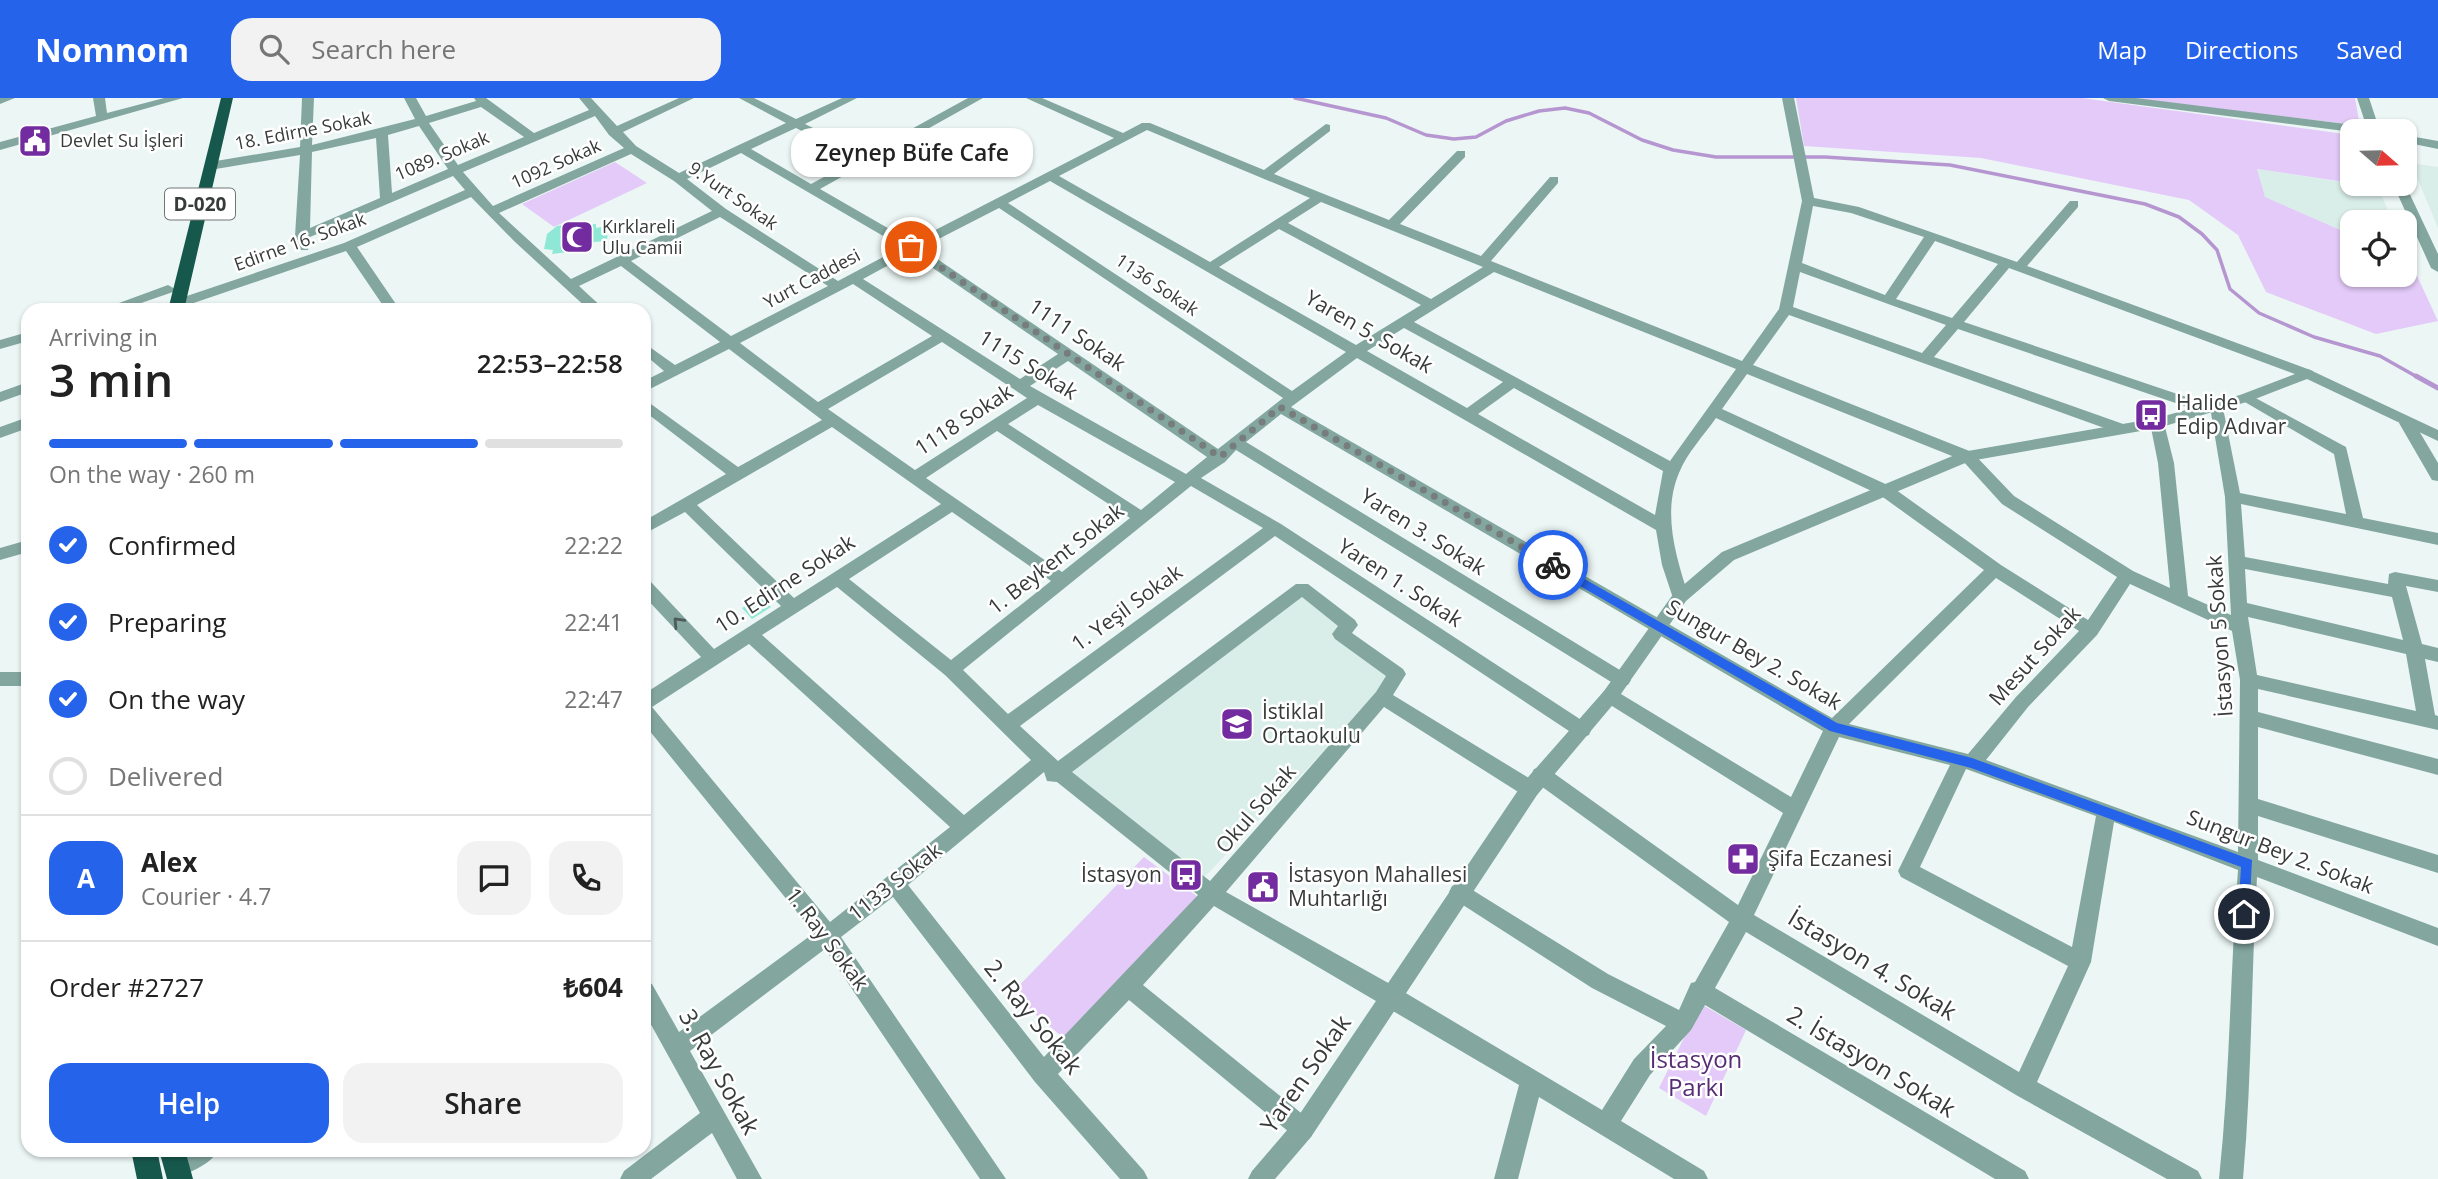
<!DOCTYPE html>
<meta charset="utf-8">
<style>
body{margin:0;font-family:"Open Sans",sans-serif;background:#f2f2f2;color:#222;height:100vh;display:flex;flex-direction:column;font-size:26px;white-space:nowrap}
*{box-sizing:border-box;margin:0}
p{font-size:23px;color:#767676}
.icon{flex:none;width:38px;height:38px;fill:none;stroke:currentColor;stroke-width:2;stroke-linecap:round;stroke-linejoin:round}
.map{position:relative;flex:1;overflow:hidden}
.sheet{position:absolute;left:21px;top:205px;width:630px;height:854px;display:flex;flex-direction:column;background:#fff;border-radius:21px;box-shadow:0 2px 5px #0004}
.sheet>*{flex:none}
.needle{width:46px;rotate:110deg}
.buttons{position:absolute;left:2340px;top:21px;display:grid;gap:14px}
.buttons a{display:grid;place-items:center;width:77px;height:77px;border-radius:14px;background:#fff;box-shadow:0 2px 5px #0004;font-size:35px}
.pin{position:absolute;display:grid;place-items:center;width:60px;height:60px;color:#fff;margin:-30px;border:4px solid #fff;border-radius:50%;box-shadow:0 2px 7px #0007}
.courier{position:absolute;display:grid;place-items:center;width:70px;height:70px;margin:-35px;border:5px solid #2563eb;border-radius:50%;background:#fff;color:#222;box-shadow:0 2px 9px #0007}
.bubble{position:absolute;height:49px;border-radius:21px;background:#fff;box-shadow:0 2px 5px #0004;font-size:23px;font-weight:600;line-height:49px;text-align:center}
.summary em{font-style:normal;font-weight:600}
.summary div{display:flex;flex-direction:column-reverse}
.summary{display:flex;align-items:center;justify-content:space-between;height:119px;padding:0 28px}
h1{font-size:46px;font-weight:600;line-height:52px}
.bar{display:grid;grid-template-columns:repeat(4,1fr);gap:10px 7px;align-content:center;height:84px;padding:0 28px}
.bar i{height:9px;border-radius:5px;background:#e0e0e0}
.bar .active{background:#2563eb}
.bar p{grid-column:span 4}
.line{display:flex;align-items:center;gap:18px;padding:0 28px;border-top:2px solid #e0e0e0}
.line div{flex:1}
.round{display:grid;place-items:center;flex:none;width:74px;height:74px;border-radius:21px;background:#f2f2f2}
ol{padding:0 28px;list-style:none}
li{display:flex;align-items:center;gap:21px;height:77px}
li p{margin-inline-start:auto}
li .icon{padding:7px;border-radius:50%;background:#2563eb;color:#fff;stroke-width:4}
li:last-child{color:#767676}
li i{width:38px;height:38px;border:4px solid #e0e0e0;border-radius:50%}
.cta{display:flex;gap:14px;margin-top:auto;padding:14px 28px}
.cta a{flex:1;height:80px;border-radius:21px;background:#2563eb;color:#fff;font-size:28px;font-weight:600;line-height:80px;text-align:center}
.cta a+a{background:#f2f2f2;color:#222}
header{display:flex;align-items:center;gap:42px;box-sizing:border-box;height:98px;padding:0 35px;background:#2563eb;color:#fff}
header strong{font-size:33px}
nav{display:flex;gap:38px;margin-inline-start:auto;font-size:24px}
.search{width:490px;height:63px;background:#f2f2f2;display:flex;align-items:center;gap:18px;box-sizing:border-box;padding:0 24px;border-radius:21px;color:#767676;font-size:26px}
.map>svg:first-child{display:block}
.built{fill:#daeee9}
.green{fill:#e3caf8}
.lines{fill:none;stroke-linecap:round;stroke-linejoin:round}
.stream-far1{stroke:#b696d0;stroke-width:3.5}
.stream{stroke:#b696d0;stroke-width:5}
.building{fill:#8fe8d6}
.minor{fill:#83a79f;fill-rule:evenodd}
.tertiary{fill:#83a79f;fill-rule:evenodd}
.trunk{fill:#17584d;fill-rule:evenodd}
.oneway{stroke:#4e5b58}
.route{fill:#2563eb}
.done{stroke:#767d7b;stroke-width:7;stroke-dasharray:0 12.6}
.labels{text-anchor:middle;stroke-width:5;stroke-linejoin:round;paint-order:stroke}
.far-street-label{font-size:18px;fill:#373b3a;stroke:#fff}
.far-poi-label{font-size:18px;fill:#373b3a;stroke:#fff;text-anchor:start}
.shield{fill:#fff;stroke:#737675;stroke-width:2}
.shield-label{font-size:19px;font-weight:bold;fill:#373b3a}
.street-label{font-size:21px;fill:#373b3a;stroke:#fff}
.poi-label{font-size:21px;fill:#373b3a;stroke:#fff;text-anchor:start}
.near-street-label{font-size:24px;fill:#373b3a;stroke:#fff}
.near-park-label{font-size:24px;fill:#572d74;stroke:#fff}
</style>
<header>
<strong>Nomnom</strong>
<div class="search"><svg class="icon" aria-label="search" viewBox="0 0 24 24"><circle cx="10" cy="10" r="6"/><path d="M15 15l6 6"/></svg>Search here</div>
<nav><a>Map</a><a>Directions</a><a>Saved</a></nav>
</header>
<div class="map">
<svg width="2438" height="1081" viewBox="0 0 2438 1081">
<rect width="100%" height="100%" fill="#ecf7f5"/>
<!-- built -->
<path class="built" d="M2411 65 2438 69V130Z
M2256 71 2378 89 2393 124H2352V137L2265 99Z
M1302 490 1349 527 1341 536 1397 576 1198 786 1059 675Z"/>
<!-- green -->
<path class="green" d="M1796 0H2082L2352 37V85L2257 71 2265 99 2352 137V177H2404L2405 152 2438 223 2376 236 2266 194 2238 137 2189 102 1981 60 1804 48Z
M2126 0H2355L2360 28 2331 24Z
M615 64 647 85 554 129 522 106Z
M1144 759 1198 799 1066 942 1011 896Z
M1701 906 1746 932 1706 1018 1659 990Z"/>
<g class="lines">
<!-- stream-far1 -->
<path class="stream-far1" d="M1295 0 1386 20 1426 37 1454 41 1476 39 1506 23 1539 13 1565 10 1589 15 1642 42 1673 52 1716 59H1825L1950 67 2145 106 2179 119 2202 136 2217 152 2230 191 2259 215 2314 239 2380 258 2419 280"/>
<!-- stream -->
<path class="stream" d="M2416 278 2438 290"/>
</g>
<!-- building -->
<path class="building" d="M588 124V127L596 126V130L608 128 607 143 594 144 584 152 552 156 553 152 544 151 547 136 557 128Z
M760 499 771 509 752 521 742 510Z
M1260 778 1276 787 1267 800 1251 791Z"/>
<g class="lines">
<!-- minor -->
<path class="minor" d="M0 0H15L0 6Z
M93 0H105L107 15 164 0H183L0 52V44L96 18Z
M302 0H314L312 47 415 21 404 0H416L426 18 476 3 474 0H486L534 35 589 12 579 0H591L617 28 679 0H694L623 34 636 48 679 75 786 25 739 0H754L796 21 842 0H857L805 26 866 56 968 0H983L820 91 912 144 1114 40 1026 0H1042L1123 35 1142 25H1150L1264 72 1326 26 1330 27V33L1274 76 1389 122 1457 53H1465V59L1400 126 1481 158 1550 79H1558V85L1491 163 1742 263 1779 211 1802 103 1782 0H1794L1814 100 1859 109 2017 164 2070 103H2078V109L2027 168 2313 273V279H2303L2009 170 1964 224 2210 307 2217 303 2222 305 2240 395 2346 416 2334 356 2238 300 2240 297H2250L2346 349 2363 420 2438 435V447L2241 406 2245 459 2388 486 2389 476 2395 474 2438 482V494L2406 488 2422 546 2438 550V564L2425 561 2435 617 2438 618V632L2258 591V614L2438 661V677L2258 629V701L2438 757V775L2258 718V762L2438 830V848L2257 779C2251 880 2252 980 2243 1081H2219C2230 978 2230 875 2238 772L2114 724 2091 864 2037 984 2198 1073 2202 1081H2167L2016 997 1746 834 1715 890 2025 1073 2029 1081H1995L1705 907 1691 932 1650 977 1621 1023 1704 1073 1708 1081H1674L1539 999 1518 1081H1494L1519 987 1214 808 1143 887 1311 1023 1314 1031 1311 1039 1303 1042 1295 1039 1129 902 1058 976 1144 1073 1148 1081H1120L1035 984 893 799 841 839 1006 1081H980L825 851 690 953 762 1081H737L712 1035 651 1081H620L624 1073 700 1015 644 914V883L652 886 679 934 814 835 644 626V596L701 559 644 498V481L650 483 714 551 781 508 685 414 644 436V423L726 376 644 313V301L738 369 822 322 729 251 644 294V283L664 273 644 256V245L675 267 720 244 621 168 579 188 605 212H589L514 143 471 99 357 149 400 212H386L346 153 182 209H172V203L344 145 465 92 453 78 310 139 308 152H298L295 138 300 57 210 72 204 68 210 64 300 49ZM481 9 524 39 458 67 429 25ZM595 18 609 37 624 50 493 108 463 74ZM419 28 448 71 392 95 388 37ZM796 30 857 61 811 86 751 51ZM1147 32 1310 100 1210 164 1059 78ZM376 40 380 100 310 130 312 54ZM741 55 902 149 838 183 726 111 687 81ZM631 56 674 83 712 113 571 181 499 115ZM1050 83 1346 254 1292 293 1008 105ZM1321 104 1483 169 1431 201 1288 125ZM1813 108 1851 115 1924 139 1885 197 1802 165ZM999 110 1283 300 1218 351 921 150ZM720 119 828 188 731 238 631 163ZM1279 131 1421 207 1356 247 1219 169ZM1935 143 1998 166 1952 220 1896 201ZM911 155 1058 256 1020 281 863 181ZM1494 174 1736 271 1670 363 1414 224ZM1800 174 1946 227 1922 255 1793 209ZM853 186 932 238 818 304 740 245ZM1789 217 2121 336 2129 331 2126 327 1934 259 1958 231 2202 314 2211 315 2225 399 2231 517 2188 498 2174 365 2163 321 2158 320 2150 325 2158 365 2170 490 2133 473 2014 398 1972 354 1753 267ZM1404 230 1503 284 1467 310 1367 253ZM942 244 1027 300 915 372 828 311ZM1357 260 1656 432 1662 467 1674 503 1680 505 1689 499C1676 459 1662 415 1679 375 1687 355 1704 337 1716 320L1880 397 1984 472 1832 620 1291 309ZM1068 263 1207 359 1186 376 1030 288ZM1747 276 1962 362 2002 406 2117 479 2088 522 2001 467 1892 389 1722 311ZM1514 290 1663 373 1655 417 1478 316ZM1038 307 1175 384 1141 412 1008 326ZM1281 316 1823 633 1791 699 1616 593H1604L1601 598 1604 603 1783 715 1738 807 1548 671 1541 669 1534 671 1531 677 1534 683 1729 824 1695 884 1691 885 1679 912 1608 876 1466 788 1459 785 1452 788 1449 794 1452 800 1592 890 1666 928 1634 961 1602 1012 1399 891 1226 794 1384 609 1523 697 1530 699 1537 697 1540 691 1537 685 1393 597 1406 576 1403 571 1352 535 1358 527 1355 522 1308 486H1296L1058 663 1020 628 1275 438 1575 637 1582 640 1589 637 1591 632 1589 627 1281 426 1201 380 1225 364 1236 352 1616 587H1628L1631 582 1628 577 1246 344ZM832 329 941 406 794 500 697 407ZM997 333 1130 420 1062 474 926 380ZM1191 388 1263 430 1008 616 963 572ZM952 414 1051 483 951 562 849 481ZM2245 471 2392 499 2403 542 2247 505ZM1996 480 2079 533 2016 599 1968 656 1849 626ZM2130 486 2232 533 2240 582 2238 754 1986 662 2028 609 2097 537ZM837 489 945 577 1031 662 964 717 762 537ZM1302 499 1338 528 1332 536 1335 541 1386 578 1376 594 1210 783 1072 674ZM2248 519 2406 556 2416 613 2257 577ZM749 546 950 729 830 824 652 609ZM1839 639 1950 667 1898 773 1901 779 2068 868 2019 974 1754 817ZM1966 671 2096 718 2072 849 1920 769ZM1044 674 1047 683 1057 684 1198 797 1044 959 908 787Z
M2357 0H2369L2380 33H2368Z
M2393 86H2405L2438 156V174L2431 170Z
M168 187 175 191 173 194 121 212H100Z
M28 234V243L0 251V242Z
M28 284V294L0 304V294Z
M28 319V330L0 340V329Z
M2407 320 2412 321 2438 365V383L2432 382 2399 325Z
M28 442V454L0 462V450Z
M0 574H28V588H0Z
M183 1052H218C212 1066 190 1074 176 1080L168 1076 164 1068 168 1060Z"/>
<!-- tertiary -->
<path class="tertiary" d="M2103 0H2136L2370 29 2376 33 2352 34 2109 3Z
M2404 37 2438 43V51L2404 44Z
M2308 271 2438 332V343L2307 281 2250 303 2158 330 1970 363 1734 462 1686 503 1616 603 1537 697 1311 1039 1275 1081H1248L1252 1073 1295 1023 1523 685 1604 593 1674 495 1722 454 1962 354 2157 320 2240 297Z"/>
<!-- trunk -->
<path class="trunk" d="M221 0H233L184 212H168Z
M131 1052H157L163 1081H137Z
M159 1052H185L193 1081H167Z"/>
</g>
<!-- one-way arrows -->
<defs><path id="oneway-chevron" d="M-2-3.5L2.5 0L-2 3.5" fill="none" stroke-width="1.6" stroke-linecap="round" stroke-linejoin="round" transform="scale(1.75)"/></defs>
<use class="oneway" href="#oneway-chevron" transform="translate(678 524) rotate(-133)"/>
<!-- route -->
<path class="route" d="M1553 463 1837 625 1972 660 2252 762 2249 820H2240L2238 816 2241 769 1971 670 1830 633 1549 470V464Z"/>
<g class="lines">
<!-- done -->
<path class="done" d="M911 149 1220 359 1280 309 1553 467"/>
</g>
<!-- icons -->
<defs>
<symbol id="civic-square" viewBox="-11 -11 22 22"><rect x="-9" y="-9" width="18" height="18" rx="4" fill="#732c9f" stroke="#fff"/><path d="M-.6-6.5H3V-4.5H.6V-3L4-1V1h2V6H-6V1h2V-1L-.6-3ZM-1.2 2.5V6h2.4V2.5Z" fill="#fff"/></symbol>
<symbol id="mosque-square" viewBox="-11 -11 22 22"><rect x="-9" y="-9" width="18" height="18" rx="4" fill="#732c9f" stroke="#fff"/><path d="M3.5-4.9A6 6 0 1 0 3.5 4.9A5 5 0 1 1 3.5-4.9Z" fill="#fff"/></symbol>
<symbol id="bus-square" viewBox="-11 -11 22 22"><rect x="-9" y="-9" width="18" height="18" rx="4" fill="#732c9f" stroke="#fff"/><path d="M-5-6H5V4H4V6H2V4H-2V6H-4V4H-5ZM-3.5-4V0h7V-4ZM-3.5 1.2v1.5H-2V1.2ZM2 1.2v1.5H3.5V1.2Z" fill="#fff"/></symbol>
<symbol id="school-square" viewBox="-11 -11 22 22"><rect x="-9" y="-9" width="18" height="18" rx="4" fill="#732c9f" stroke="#fff"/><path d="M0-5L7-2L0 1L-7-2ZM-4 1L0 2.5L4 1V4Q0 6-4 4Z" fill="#fff"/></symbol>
<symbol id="pharmacy-square" viewBox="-11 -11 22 22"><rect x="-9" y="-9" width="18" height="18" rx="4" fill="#732c9f" stroke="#fff"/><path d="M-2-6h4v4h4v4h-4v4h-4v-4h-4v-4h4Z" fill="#fff"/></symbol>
</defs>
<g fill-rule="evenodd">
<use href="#civic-square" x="16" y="24" width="38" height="38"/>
<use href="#mosque-square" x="558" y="120" width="38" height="38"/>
<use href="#bus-square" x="2132" y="298" width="38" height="38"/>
<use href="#school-square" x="1218" y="607" width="38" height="38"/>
<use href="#pharmacy-square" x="1724" y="742" width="38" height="38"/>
<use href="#bus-square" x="1167" y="758" width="38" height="38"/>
<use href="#civic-square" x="1244" y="770" width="38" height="38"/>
</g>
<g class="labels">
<!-- far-street labels -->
<g class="far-street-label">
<text transform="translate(303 33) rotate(-11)" y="6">18. Edirne Sokak</text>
<text transform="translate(442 58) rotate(-23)" y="6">1089. Sokak</text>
<text transform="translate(556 66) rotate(-24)" y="6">1092 Sokak</text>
<text transform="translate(733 98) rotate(35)" y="6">9.Yurt Sokak</text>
<text transform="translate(300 144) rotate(-20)" y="6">Edirne 16. Sokak</text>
<text transform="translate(812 181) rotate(-28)" y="6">Yurt Caddesi</text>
<text transform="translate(1157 187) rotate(34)" y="6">1136 Sokak</text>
</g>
<!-- far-poi labels -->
<g class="far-poi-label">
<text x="60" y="49">Devlet Su İşleri</text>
<text x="602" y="135">Kırklareli<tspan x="602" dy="21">Ulu Camii</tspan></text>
</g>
<!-- shield labels -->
<rect class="shield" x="165" y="90.5" width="70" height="31" rx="5"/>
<g class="shield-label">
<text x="200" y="113">D-020</text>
</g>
<!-- street labels -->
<g class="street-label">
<text transform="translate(1369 234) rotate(30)" y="7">Yaren 5. Sokak</text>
<text transform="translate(1077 237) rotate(34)" y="7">1111 Sokak</text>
<text transform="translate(1028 267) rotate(32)" y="7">1115 Sokak</text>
<text transform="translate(964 322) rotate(-33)" y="7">1118 Sokak</text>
<text transform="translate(1423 434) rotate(32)" y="7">Yaren 3. Sokak</text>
<text transform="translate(1056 461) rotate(-38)" y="7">1. Beykent Sokak</text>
<text transform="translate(1400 485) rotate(33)" y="7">Yaren 1. Sokak</text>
<text transform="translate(785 486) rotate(-33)" y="7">10. Edirne Sokak</text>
<text transform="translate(1127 510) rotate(-36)" y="7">1. Yeşil Sokak</text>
<text transform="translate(2220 538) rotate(-94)" y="7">İstasyon 5 Sokak</text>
<text transform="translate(1754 557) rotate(30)" y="7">Sungur Bey 2. Sokak</text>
<text transform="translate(2035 558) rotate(-48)" y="7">Mesut Sokak</text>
<text transform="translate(1256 711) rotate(-49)" y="7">Okul Sokak</text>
<text transform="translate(2280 754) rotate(21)" y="7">Sungur Bey 2. Sokak</text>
<text transform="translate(895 784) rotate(-38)" y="7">1133 Sokak</text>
<text transform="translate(827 841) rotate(53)" y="7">1. Ray Sokak</text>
</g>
<!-- poi labels -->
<g class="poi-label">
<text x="2176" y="312">Halide<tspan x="2176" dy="24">Edip Adıvar</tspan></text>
<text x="1262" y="621">İstiklal<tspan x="1262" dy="24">Ortaokulu</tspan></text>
<text x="1768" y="768">Şifa Eczanesi</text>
<text x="1162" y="784" text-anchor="end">İstasyon</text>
<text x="1288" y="784">İstasyon Mahallesi<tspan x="1288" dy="24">Muhtarlığı</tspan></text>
</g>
<!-- near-street labels -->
<g class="near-street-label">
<text transform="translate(1872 867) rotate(31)" y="8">İstasyon 4. Sokak</text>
<text transform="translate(1033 919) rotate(51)" y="8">2. Ray Sokak</text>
<text transform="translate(1871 964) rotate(31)" y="8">2. İstasyon Sokak</text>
<text transform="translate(719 974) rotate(61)" y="8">3. Ray Sokak</text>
<text transform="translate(1306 976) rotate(-55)" y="8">Yaren Sokak</text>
</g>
<!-- near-park labels -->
<g class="near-park-label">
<text x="1696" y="970">İstasyon<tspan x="1696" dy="28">Parkı</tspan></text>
</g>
</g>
</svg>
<div class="buttons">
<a><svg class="needle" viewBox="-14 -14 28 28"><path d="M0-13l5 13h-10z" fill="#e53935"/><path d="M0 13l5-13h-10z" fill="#767676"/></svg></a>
<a><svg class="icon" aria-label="locate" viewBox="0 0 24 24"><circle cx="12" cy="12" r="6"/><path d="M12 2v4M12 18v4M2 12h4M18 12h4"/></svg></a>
</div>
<div class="pin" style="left:911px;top:149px;background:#ea580c"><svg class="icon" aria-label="bag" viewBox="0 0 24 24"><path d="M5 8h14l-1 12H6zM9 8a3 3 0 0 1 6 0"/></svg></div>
<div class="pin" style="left:2244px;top:816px;background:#1f2937"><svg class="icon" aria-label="home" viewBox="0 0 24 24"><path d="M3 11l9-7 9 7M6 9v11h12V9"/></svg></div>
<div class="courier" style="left:1553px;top:467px"><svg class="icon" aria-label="bike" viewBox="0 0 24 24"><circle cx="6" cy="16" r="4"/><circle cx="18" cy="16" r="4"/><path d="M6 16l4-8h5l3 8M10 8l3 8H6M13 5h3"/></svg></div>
<div class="bubble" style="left:791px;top:30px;width:242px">Zeynep Büfe Cafe</div>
<section class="sheet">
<div class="summary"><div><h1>3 min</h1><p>Arriving in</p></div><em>22:53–22:58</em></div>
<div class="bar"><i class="active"></i><i class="active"></i><i class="active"></i><i></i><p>On the way · 260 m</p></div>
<ol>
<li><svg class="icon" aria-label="check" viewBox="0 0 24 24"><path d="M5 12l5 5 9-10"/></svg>Confirmed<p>22:22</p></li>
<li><svg class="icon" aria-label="check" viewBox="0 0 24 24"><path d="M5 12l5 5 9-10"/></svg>Preparing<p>22:41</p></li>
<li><svg class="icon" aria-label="check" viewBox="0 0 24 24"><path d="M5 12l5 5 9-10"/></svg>On the way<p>22:47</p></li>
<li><i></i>Delivered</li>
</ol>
<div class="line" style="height:126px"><b class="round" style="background:#2563eb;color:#fff">A</b><div><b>Alex</b><p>Courier · 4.7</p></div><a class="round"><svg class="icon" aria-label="chat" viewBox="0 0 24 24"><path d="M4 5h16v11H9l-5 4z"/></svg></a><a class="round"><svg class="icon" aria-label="phone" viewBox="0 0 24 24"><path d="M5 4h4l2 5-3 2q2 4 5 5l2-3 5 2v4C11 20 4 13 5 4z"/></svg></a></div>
<div class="line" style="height:91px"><div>Order #2727</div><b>₺604</b></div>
<div class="cta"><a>Help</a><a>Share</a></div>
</section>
</div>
